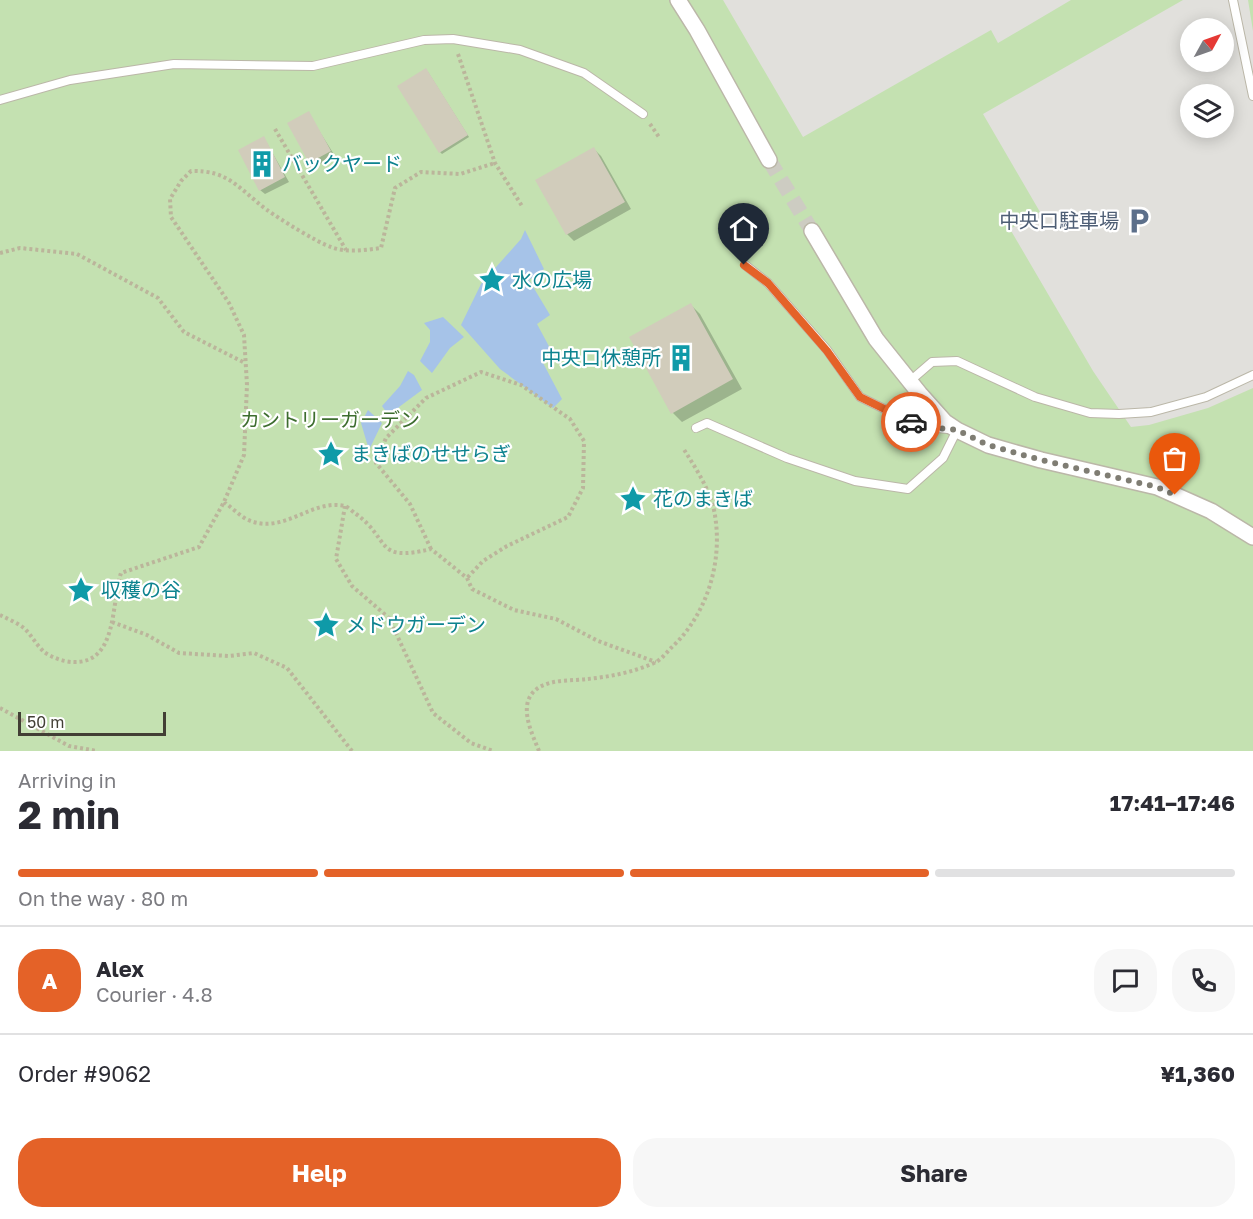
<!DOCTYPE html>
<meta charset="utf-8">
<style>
body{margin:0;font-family:"Golos Text","Noto Sans JP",sans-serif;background:#f7f7f7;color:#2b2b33;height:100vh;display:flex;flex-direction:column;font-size:22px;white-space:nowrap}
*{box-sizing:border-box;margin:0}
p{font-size:20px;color:#7c7c81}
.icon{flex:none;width:33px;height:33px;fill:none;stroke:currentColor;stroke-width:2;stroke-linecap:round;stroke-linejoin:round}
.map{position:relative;height:751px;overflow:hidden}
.panel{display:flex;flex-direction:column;background:#fff;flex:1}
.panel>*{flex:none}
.needle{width:39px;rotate:50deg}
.fabs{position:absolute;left:1180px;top:18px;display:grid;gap:12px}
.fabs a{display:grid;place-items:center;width:54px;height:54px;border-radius:50%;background:#fff;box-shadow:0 3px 15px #0003;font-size:30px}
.scale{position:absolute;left:18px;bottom:15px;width:148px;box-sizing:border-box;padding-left:6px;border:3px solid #423f35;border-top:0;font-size:16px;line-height:21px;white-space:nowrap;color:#423f35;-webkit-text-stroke:4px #fff;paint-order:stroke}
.pin{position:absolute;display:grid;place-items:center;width:51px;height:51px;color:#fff;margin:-62px -26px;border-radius:50% 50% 50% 0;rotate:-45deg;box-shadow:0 0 6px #0007}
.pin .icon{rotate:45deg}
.courier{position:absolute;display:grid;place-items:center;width:60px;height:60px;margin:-30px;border:4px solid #e46228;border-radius:50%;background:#fff;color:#222;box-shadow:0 2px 8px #0007}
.summary em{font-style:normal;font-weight:700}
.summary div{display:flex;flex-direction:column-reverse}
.summary{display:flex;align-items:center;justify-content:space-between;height:102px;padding:0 18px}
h1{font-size:39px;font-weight:700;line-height:45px}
.bar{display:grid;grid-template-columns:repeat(4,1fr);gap:9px 6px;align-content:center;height:72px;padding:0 18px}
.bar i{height:8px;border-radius:4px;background:#e1e1e2}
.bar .selected{background:#e46228}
.bar p{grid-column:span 4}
.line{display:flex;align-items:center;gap:15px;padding:0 18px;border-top:2px solid #e1e1e2}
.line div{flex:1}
.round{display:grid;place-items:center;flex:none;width:63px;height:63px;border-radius:24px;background:#f7f7f7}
.cta{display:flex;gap:12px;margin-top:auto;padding:12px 18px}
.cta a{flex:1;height:69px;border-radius:24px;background:#e46228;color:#fff;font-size:24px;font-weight:700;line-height:69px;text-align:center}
.cta a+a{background:#f7f7f7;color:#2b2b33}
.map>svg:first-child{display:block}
.green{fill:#c4e1b1;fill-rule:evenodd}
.parking{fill:#e1e0dc;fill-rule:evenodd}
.water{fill:#a6c3e8}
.shadow{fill:#0003}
.building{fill:#d1ccbb}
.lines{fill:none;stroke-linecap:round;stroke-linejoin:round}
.minor-tunnel{stroke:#cdccc2;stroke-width:15;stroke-dasharray:15 8;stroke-linecap:butt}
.service-casing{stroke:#bbb7a8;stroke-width:10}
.minor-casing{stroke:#bbb7a8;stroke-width:18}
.path{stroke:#bbb59b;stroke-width:4;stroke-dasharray:3 3;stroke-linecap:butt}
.service{stroke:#fff;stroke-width:8}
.minor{stroke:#fff;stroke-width:15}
.done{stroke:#7f7d73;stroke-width:6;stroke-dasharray:0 10.8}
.route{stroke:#e46228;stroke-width:8}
.labels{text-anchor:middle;stroke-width:4.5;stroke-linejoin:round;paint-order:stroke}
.culture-label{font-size:20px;fill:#0d838f;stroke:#fff;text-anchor:start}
.service-label{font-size:20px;fill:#4e5e75;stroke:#fff;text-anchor:end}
.park-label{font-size:20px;fill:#3d6d2f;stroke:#fff}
</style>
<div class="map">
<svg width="1253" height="751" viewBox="0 0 1253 751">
<rect width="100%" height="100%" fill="#f0efe5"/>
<!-- green -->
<path class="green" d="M0 0H1253V751H0ZM1191 28H1224V62H1191ZM1191 94H1224V128H1191Z"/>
<!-- parking -->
<path class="parking" d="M723 0H1071L998 43 991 30 803 137Z
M1183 0H1248L1253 31V388L1208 408 1149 425 1131 427 1093 371 1010 229 1040 212 983 114ZM1191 28H1224V62H1191ZM1191 94H1224V128H1191Z"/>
<!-- water -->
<path class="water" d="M525 230 544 269 529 280 550 315 537 324 551 350 542 361 562 399 553 408 500 369 461 325 481 284 521 239Z
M443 317 464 337 450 348 432 373 420 361 430 342V330L424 323Z
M408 371 414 375 422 390 399 407 395 416H389L382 406 400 386Z
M368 410 382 423 369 450 361 423Z"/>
<!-- shadow -->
<path class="shadow" d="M428 72 469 137 442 154 440 152Z
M308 113 335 156 315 167 289 124Z
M264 138 289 182 265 194 260 190Z
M594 149 601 156 631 209 574 241 567 234 537 181Z
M691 305 700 314 742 389 682 422 673 413Z"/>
<!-- building -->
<path class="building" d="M426 68 468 135 439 153 397 86Z
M309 111 331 151 309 163 287 123Z
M264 136 285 177 259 191 238 150Z
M594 147 625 202 566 235 535 180Z
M691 303 733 379 671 414 629 337Z"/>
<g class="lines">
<!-- minor-tunnel -->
<path class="minor-tunnel" d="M769 160 812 231"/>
<defs>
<path id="service" d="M1233 0 1253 96
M0 100 70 80 174 64 313 66 424 40 453 39 520 50 584 73 643 114
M910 381 932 362 957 361 1035 397 1090 413 1119 414 1151 412 1206 397 1253 375
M696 428 707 423 787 458 855 481 908 489 943 458 957 430 919 426 860 397 827 350 768 283 745 265"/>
<path id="minor" d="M678 0 697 30 769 160
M812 231 876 339 920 394 945 422 957 430 988 445 1041 460 1157 487 1211 511 1253 537"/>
</defs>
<!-- service casing -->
<use href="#service" class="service-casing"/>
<!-- minor casing -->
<use href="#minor" class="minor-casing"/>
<!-- path -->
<path class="path" d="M458 54 495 163 522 206
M650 124 659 137
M275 129 346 250
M0 253 20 248 77 254 158 298 184 332 245 363
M224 502C231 507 238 514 246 519 283 537 311 498 345 506 348 507 353 512 356 514 391 539 374 563 431 549L467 578 472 589 514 610 556 619 598 641 656 662
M345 506 336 559 352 586 389 618 433 713 471 743 493 751
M431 549 410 504 376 463 386 438 426 398 481 372 521 385 570 419 584 441 583 488 568 517 507 546 483 561 467 578
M0 615C8 619 18 623 25 629 31 635 36 644 43 651 50 657 64 662 73 662 118 664 111 603 121 573L199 547 224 502 244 455 247 385 244 335 229 303 171 217 170 199 181 181 191 171C229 170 239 189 267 210 280 219 316 242 331 247 347 253 365 250 381 248L395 188 421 172 460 174 495 163
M112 622 147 635 179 653 229 656 254 653 287 668 352 751
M0 708 69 746 97 751
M539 751C532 733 516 703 538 688 552 679 572 681 587 679 609 677 634 672 654 663 661 660 666 653 671 648 708 614 724 559 714 510 709 488 695 467 683 448"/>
<!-- service -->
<use href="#service" class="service"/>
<!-- minor -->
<use href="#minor" class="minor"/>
</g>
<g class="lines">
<!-- done -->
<path class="done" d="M911 422 919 426 957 430 988 445 1041 460 1157 487 1175 495"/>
<!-- route -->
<path class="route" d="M744 265 768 283 827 351 860 397 911 422"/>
</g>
<!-- icons -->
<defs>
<symbol id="building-bare" viewBox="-9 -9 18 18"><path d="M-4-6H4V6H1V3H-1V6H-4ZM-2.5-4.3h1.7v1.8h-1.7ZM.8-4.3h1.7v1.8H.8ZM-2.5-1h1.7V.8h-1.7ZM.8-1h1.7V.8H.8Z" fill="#0f9aa8" stroke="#fff" stroke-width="2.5" paint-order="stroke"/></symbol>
<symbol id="parking-bare" viewBox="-9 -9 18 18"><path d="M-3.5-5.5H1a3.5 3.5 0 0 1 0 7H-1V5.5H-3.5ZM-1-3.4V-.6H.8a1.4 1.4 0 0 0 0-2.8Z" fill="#5c6f8a" stroke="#fff" stroke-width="2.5" paint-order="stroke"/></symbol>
<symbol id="sight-bare" viewBox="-9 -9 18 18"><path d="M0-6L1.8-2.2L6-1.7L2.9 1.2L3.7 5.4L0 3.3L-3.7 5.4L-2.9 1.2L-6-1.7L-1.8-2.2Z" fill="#0f9aa8" stroke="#fff" stroke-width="2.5" paint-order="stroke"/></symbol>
</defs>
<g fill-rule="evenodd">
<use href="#building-bare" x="243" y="145" width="38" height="38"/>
<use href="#parking-bare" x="1120" y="202" width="38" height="38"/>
<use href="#sight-bare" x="473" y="261" width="38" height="38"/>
<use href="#building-bare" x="662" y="339" width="38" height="38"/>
<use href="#sight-bare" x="312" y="435" width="38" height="38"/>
<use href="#sight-bare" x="614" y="480" width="38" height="38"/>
<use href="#sight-bare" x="62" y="571" width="38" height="38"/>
<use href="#sight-bare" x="307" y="606" width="38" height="38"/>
</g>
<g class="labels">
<!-- culture labels -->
<g class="culture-label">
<text x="282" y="171">バックヤード</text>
<text x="512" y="287">水の広場</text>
<text x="661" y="365" text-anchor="end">中央口休憩所</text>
<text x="351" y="461">まきばのせせらぎ</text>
<text x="653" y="506">花のまきば</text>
<text x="101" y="597">収穫の谷</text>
<text x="346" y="632">メドウガーデン</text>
</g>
<!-- service labels -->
<g class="service-label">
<text x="1119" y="228">中央口駐車場</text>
</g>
<!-- park labels -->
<g class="park-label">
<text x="330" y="427">カントリーガーデン</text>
</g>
</g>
</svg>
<div class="fabs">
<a><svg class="needle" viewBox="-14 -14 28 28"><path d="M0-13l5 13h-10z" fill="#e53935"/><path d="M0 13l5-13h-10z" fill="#7c7c81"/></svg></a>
<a><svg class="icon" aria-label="layers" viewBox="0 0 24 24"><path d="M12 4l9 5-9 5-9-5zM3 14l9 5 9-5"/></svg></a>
</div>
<div class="scale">50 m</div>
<div class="pin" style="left:1175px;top:495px;background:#ea580c"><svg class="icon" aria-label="bag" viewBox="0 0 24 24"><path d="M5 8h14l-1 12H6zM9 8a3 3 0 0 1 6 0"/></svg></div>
<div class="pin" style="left:744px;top:265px;background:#1f2937"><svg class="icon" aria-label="home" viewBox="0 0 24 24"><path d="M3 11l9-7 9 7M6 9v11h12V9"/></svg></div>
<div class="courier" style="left:911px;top:422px"><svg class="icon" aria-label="car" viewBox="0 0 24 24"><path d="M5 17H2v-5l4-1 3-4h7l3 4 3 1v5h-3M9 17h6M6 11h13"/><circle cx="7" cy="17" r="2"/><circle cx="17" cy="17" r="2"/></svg></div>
</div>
<section class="panel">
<div class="summary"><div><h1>2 min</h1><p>Arriving in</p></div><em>17:41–17:46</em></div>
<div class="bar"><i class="selected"></i><i class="selected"></i><i class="selected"></i><i></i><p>On the way · 80 m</p></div>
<div class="line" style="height:108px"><b class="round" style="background:#e46228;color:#fff">A</b><div><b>Alex</b><p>Courier · 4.8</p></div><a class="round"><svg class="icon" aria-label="chat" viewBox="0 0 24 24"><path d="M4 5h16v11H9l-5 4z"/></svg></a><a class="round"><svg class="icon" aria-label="phone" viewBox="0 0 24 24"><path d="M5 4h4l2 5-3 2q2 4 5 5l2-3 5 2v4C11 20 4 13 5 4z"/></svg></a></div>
<div class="line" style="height:78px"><div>Order #9062</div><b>¥1,360</b></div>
<div class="cta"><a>Help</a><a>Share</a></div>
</section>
